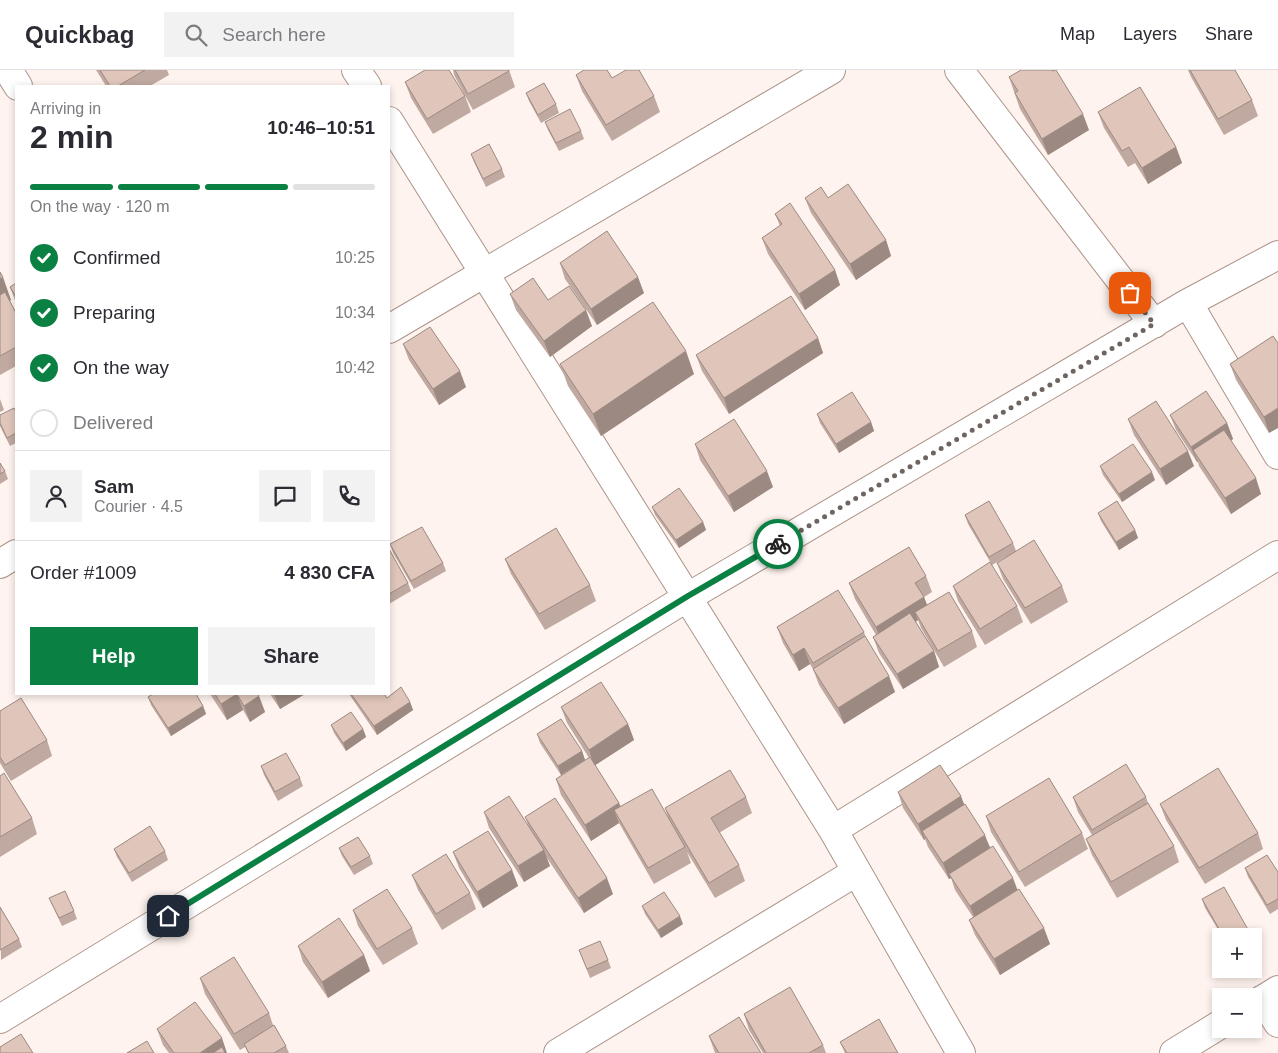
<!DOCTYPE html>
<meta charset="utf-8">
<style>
body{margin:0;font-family:Arial,sans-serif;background:#f2f2f3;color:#2b2b33;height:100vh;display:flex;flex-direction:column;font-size:19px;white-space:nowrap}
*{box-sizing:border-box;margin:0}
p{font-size:16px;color:#7c7c81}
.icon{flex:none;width:28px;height:28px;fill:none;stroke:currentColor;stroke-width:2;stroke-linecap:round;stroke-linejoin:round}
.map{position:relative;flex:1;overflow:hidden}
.side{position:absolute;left:15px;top:15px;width:375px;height:610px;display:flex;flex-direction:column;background:#fff;border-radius:0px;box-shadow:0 2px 8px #0003}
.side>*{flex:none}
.fabs{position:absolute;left:1212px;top:858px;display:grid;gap:10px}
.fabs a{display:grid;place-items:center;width:50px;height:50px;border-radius:0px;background:#fff;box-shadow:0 2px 8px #0003;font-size:25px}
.pin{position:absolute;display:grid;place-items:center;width:42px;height:42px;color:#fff;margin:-21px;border-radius:10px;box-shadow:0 2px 8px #0006}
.courier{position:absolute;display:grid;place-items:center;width:50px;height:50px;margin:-25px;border:4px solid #0b8043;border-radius:50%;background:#fff;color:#222;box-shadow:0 1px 6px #0007}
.summary em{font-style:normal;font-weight:700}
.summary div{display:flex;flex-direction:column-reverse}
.summary{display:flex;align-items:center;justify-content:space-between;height:85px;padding:0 15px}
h1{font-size:32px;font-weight:700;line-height:38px}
.bar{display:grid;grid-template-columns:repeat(4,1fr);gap:8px 5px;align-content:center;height:60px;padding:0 15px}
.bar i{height:6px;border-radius:4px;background:#e1e1e2}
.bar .current{background:#0b8043}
.bar p{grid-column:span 4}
.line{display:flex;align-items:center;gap:12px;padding:0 15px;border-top:1px solid #e1e1e2}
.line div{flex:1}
.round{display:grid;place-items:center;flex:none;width:52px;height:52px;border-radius:0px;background:#f2f2f3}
ol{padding:0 15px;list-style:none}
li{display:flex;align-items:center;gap:15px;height:55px}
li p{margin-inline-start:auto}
li .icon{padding:5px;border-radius:50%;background:#0b8043;color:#fff;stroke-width:4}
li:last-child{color:#7c7c81}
li i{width:28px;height:28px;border:2px solid #e1e1e2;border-radius:50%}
.button{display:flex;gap:10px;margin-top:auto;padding:10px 15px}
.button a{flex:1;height:58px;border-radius:0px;background:#0b8043;color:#fff;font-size:20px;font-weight:700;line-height:58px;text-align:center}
.button a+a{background:#f2f2f3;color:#2b2b33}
header{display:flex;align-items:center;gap:30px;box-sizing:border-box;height:70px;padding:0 25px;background:#fff;border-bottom:1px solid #e1e1e2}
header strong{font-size:24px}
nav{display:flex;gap:28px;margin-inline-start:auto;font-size:18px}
.search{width:350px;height:45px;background:#f2f2f3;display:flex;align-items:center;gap:12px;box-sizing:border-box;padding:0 18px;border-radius:0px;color:#7c7c81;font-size:19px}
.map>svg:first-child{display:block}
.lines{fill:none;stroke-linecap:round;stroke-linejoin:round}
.minor-casing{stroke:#ac9489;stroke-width:30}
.tertiary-casing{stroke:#ac9489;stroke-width:30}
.minor{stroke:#fff;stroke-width:28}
.tertiary{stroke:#fff;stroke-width:28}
.wall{fill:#c0a9a0}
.shaded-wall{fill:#9c8a82}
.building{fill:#dfc5ba;stroke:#9c8a82}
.done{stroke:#6e6460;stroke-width:5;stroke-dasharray:0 9}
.route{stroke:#0b8043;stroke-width:6}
</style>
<header>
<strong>Quickbag</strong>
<div class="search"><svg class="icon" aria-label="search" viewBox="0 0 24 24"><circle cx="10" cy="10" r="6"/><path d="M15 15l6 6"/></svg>Search here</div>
<nav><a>Map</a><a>Layers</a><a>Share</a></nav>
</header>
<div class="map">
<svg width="1278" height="983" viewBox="0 0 1278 983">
<rect width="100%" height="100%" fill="#fef3ee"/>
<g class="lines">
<defs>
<path id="minor" d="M8 0 18 16
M356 0 367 16
M959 0 1154 254
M389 51 833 760 961 983
M1188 233 1278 385
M833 760 1278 485
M1263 929 1278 953
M1254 935 1278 920
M0 949 688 527 1188 233 1278 185
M558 983 856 802
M1174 983 1221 954"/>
<path id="tertiary" d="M389 259 831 0
M0 494 16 484"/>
</defs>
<!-- minor casing -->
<use href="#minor" class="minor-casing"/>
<!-- tertiary casing -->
<use href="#tertiary" class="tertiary-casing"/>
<!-- minor -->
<use href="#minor" class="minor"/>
<!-- tertiary -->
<use href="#tertiary" class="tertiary"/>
</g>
<!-- wall -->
<path class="wall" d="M96 0H167L169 5 150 16H106Z
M453 0H509L515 17 473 40 454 5Z
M1188 0H1235L1252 30 1258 46 1224 65 1191 7Z
M576 5 612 8 654 26 660 42 612 71 582 21Z
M1009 7 1089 60 1048 85 1020 39Z
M405 12 465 26 471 42 433 64 411 28Z
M526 23 556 34 559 43 541 53 529 31Z
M1098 42 1176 77 1182 93 1148 114 1135 93 1128 97 1104 58Z
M545 52 581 61 584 69 559 81 548 60Z
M471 84 502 99 505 107 486 117 474 92Z
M805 128 886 170 891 186 856 210 811 143Z
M775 144 835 200 840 215 805 240 768 184 762 168 780 156Z
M560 193 644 223 597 255 565 209Z
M0 202 11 230 10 231 16 243V296L0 305Z
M16 213V233L10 217Z
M510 224 592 256 550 287 516 240Z
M1273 266 1269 363 1236 310 1230 294Z
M818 268 823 283 729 344 702 301 696 285Z
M403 274 466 317 439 335 409 290Z
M560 294 694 304 601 366 568 316Z
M0 329 4 340 0 342Z
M16 342V373L10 376 0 356V345Z
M817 344 871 352 874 361 839 383 820 353Z
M1170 345 1227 353 1233 369 1231 371 1261 424 1231 444 1199 396 1198 392H1197L1176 360Z
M1128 349 1194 396 1166 415 1134 365Z
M695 374 773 417 734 442 700 390Z
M0 393 5 401 8 409 0 414Z
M1100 396 1155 410 1122 432 1103 405Z
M652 437 703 452 706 460 679 478 655 445Z
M1098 443 1135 460 1138 468 1119 480 1101 451Z
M965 445 1013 473 1016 481 1062 516 1068 532 1031 554 1003 509 997 493 1015 482 992 495 968 454Z
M390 474 443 493 446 501 414 519 393 483Z
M389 479 408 513 411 521 389 534Z
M505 489 590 515 596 531 545 560 511 504Z
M926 506 932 522 924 527 927 535 972 561 977 577 944 597 921 558 918 550 916 552 934 581 939 597 903 619 879 583 873 567 876 565 855 529 849 513Z
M953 516 1017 536 1023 552 985 575 958 531Z
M777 557 864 562 867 571 895 622 844 654 819 615 813 599 810 594 799 601 783 573Z
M210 624H258L265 642 250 652 243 640 227 650Z
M270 624H305L280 639Z
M349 624H384L387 628 410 632 413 640 377 665Z
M148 627 203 636 206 644 171 666 151 635Z
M561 637 628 654 634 670 595 695 619 733 621 737 668 747 665 738 746 727 752 743 719 763 739 795 745 811 715 828 687 782 691 793 654 814 619 753 591 771 561 725 556 709 589 688 567 653Z
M0 641 47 670 52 686 11 711 0 693Z
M331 655 363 659 366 667 346 681 334 663Z
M537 664 582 681 585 690 561 705 540 673Z
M261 696 300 708 303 716 278 731 264 705Z
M0 706 32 748 37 764 0 787Z
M898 722 964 734 1050 874 1000 905 975 865 969 850 973 847 955 820 951 808 949 809 928 777 925 769 924 770 903 738Z
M1073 727H1146L1148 733 1174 776 1179 792 1117 828 1092 785 1086 769 1092 765 1078 742Z
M1160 734 1258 763 1263 779 1205 814 1166 750Z
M484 742 529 757 525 747 613 824 584 843 545 785 550 796 524 812 489 758Z
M986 746 1082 763 1088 779 1025 817 991 762Z
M339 778 370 786 373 794 354 805 342 786Z
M114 779 165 781 168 790 132 812 117 787Z
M453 782 512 800 518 816 483 838 459 798Z
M1245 798 1278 802V839L1270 844 1248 807Z
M412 805 470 823 476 839 442 860 418 820Z
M49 828 74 841 77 849 62 856Z
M1202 829 1250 863 1252 866H1222L1205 838Z
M642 836 683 854 661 868 645 844Z
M0 837 19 869 22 877 1 890Z
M353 840 412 858 418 874 383 895 358 856Z
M298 876 364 885 370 901 328 928 303 892Z
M579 880 608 890 611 898 590 908Z
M200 908 269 943 273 955 286 976 289 983H248L245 977 240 980 205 924Z
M744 944 823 975 826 983H763L749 960Z
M157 959 227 983H169L163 975Z
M709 966 761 983H715Z
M840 972 898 983H845Z"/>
<!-- shaded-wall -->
<path class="shaded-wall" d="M1083 44 1089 60 1048 85 1042 69Z
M1176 77 1182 93 1148 114 1142 98Z
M886 170 891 186 856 210 850 194Z
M835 200 840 215 805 240 799 224Z
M3 207 11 230 0 237V209Z
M638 207 644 223 597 255 591 239Z
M586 240 592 256 550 287 544 271Z
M818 268 823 283 729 344 724 328Z
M686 281 694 304 601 366 593 344Z
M460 301 466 317 439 335 433 319Z
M1278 338V358L1269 363 1264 347Z
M871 352 874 361 839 383 836 374Z
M1227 353 1233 369 1200 390 1193 380 1198 392H1197L1191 377Z
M1188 381 1194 396 1166 415 1160 399Z
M767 401 773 417 734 442 728 426Z
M1152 402 1155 410 1122 432 1119 424Z
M1256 408 1261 424 1231 444 1225 428Z
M703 452 706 460 679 478 676 470Z
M1135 460 1138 468 1119 480 1116 472Z
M924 527 930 543 915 542 918 550 881 573 876 557Z
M804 578 810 594 799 601 793 585Z
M934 581 939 597 903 619 897 604Z
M889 606 895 622 844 654 838 638Z
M237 624 243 640 227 650 221 634Z
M274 624H305L280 639Z
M259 626 265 642 250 652 244 636Z
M410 632 413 640 377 665 374 656Z
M203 636 206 644 171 666 168 658Z
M628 654 634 670 594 696 589 680Z
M363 659 366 667 346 681 343 673Z
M582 681 585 690 561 705 558 696Z
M961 726 967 742 922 761 925 769 924 770 918 754Z
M619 733 625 749 614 740 619 753 591 771 585 755Z
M985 765 991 781 949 804 951 808 949 809 943 793Z
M544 780 550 796 524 812 518 796Z
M512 800 518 816 483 838 477 822Z
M607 808 613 824 584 843 578 828Z
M1013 808 1019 824 976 852 970 836Z
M680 846 683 854 661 868 658 860Z
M1044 858 1050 874 1000 905 994 889Z
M364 885 370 901 328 928 322 912Z
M222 968 227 983H200Z"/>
<!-- building -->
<path class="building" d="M100 0H145L118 16H110Z
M425 0H449L465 26 427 49 405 12Z
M455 0H509V1L468 24Z
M584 0H607L612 8 626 0H639L654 26 606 55 576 5Z
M1021 0H1052V1L1056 0 1083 44 1042 69 1015 23 1018 21 1009 7Z
M1190 0H1235L1252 30 1218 49Z
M544 13 556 34 538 45 526 23Z
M1140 17 1176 77 1142 98 1129 77 1122 81 1098 42Z
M570 39 581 61 556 73 545 52Z
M489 74 502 99 483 109 471 84Z
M848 114 886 170 850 194 805 128 821 117 828 128Z
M790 133 835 200 799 224 762 168 782 154 775 144Z
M607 161 638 207 591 239 560 193Z
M0 202 3 207 0 209Z
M533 208 548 230 569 216 586 240 544 271 510 224Z
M16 213V227L10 217Z
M5 222 16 243V277L0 286V225Z
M791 226 818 268 724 328 696 285Z
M653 232 686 281 593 344 560 294Z
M430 257 460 301 433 319 403 274Z
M1273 266 1278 273V338L1264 347 1230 294Z
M1206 321 1227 353 1191 377 1170 345Z
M852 322 871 352 836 374 817 344Z
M1156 331 1188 381 1160 399 1128 349Z
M14 338 16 342V363L7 368 0 353V345Z
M734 349 767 401 728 426 695 374Z
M1224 360 1256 408 1225 428 1193 380Z
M1133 374 1152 402 1119 424 1100 396Z
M0 393 5 401 0 404Z
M679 418 703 452 676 470 652 437Z
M989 431 1013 473 989 487 965 445Z
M1117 431 1135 460 1116 472 1098 443Z
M422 457 443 493 411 511 390 474Z
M556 458 590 515 539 544 505 489Z
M1034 470 1062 516 1025 538 997 493Z
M909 477 926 506 915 513 924 527 876 557 849 513Z
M389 479 408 513 389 524Z
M990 492 1017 536 980 559 953 516Z
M838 520 864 562 813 593 804 578 793 585 777 557Z
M949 522 972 561 938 581 915 542Z
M910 543 934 581 897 604 873 567Z
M865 566 889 606 838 638 813 599Z
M601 612 628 654 589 680 561 637Z
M401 617 410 632 374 656 351 624H384L387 628Z
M153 624H196L203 636 168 658 148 627Z
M215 624H258L259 626 244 636 237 624 221 634Z
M21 628 47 670 5 695 0 687V641Z
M351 642 363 659 343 673 331 655Z
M561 649 582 681 558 696 537 664Z
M286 683 300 708 275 722 261 696Z
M590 687 619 733 585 755 556 709Z
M1126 694 1146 727 1092 760 1073 727Z
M940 695 961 726 918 754 898 722Z
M1218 698 1258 763 1199 798 1160 734Z
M730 700 746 727 711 748 739 795 709 813 665 738Z
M4 703 32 748 0 767V706Z
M1049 708 1082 763 1019 802 986 746Z
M652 719 685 777 648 798 614 740Z
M509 726 544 780 518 796 484 742Z
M555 728 607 808 578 828 525 747Z
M1148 733 1174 776 1111 812 1086 769Z
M965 734 985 765 943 793 922 761Z
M150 756 165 781 129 803 114 779Z
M488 761 512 800 477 822 453 782Z
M358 767 370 786 351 797 339 778Z
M993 776 1013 808 970 836 949 804Z
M446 784 470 823 436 844 412 805Z
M1267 785 1278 802V829L1267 835 1245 798Z
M1224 817 1250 863 1244 866H1223L1202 829Z
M387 819 412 858 377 879 353 840Z
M1019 819 1044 858 994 889 969 850Z
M65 821 74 841 59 848 49 828Z
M664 822 680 846 658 860 642 836Z
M0 837 19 869 0 880Z
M339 848 364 885 322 912 298 876Z
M600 871 608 890 587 899 579 880Z
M234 887 269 943 234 964 200 908Z
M790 917 823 975 809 983H766L744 944Z
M195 932 222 968 200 983H174L157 959Z
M739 947 761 983H719L709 966Z
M879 949 898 983H847L840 972Z
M274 955 286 976 274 983H249L244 974Z
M21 964 33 983H0V977Z
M147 971 154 983H127Z
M222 977 225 983H213Z"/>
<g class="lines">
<!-- done -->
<path class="done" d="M778 474 1154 254 1130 223"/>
<!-- route -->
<path class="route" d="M168 846 688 526 778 474"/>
</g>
</svg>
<div class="fabs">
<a>+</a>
<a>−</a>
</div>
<div class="pin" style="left:1130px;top:223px;background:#ea580c"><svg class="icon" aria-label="bag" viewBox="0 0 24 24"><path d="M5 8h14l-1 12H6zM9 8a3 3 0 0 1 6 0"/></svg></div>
<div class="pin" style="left:168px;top:846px;background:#1f2937"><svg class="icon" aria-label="home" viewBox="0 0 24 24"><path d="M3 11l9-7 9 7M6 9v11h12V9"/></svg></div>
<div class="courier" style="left:778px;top:474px"><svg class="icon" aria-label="bike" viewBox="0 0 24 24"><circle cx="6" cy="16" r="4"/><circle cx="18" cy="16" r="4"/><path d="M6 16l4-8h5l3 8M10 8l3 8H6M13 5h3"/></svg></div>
<section class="side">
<div class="summary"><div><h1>2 min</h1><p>Arriving in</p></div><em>10:46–10:51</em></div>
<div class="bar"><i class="current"></i><i class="current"></i><i class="current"></i><i></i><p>On the way · 120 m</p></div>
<ol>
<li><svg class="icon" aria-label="check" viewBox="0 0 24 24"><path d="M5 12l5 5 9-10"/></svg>Confirmed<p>10:25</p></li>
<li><svg class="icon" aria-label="check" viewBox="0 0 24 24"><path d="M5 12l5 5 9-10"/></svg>Preparing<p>10:34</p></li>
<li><svg class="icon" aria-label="check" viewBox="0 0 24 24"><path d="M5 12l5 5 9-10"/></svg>On the way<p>10:42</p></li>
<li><i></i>Delivered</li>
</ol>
<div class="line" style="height:90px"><a class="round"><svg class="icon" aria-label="person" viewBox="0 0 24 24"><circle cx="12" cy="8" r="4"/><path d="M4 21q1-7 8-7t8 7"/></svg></a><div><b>Sam</b><p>Courier · 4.5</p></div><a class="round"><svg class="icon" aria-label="chat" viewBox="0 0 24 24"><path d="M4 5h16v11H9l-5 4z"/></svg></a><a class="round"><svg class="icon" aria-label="phone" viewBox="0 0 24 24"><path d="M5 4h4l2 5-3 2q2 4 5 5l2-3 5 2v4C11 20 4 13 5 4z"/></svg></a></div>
<div class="line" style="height:65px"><div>Order #1009</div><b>4 830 CFA</b></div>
<div class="button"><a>Help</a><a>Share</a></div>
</section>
</div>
